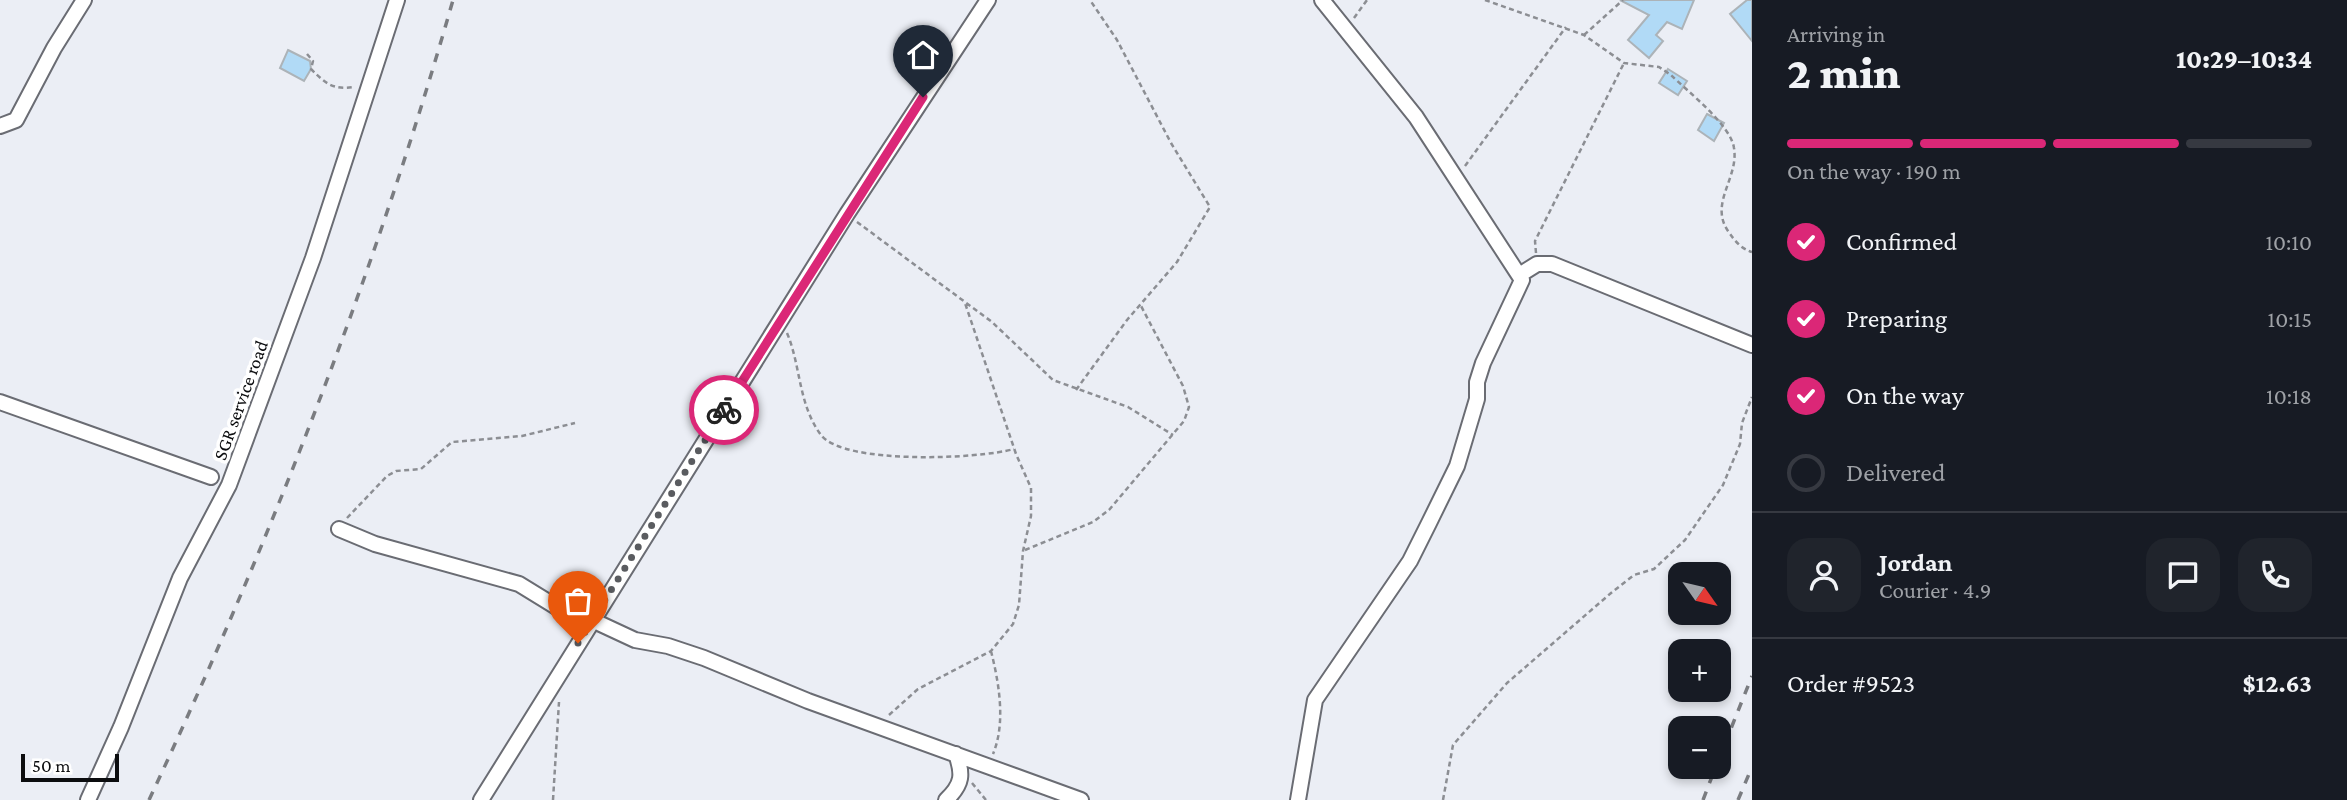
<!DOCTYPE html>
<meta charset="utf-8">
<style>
body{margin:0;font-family:"Crimson Pro",serif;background:#20242c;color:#f1f3f6;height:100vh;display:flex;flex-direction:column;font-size:26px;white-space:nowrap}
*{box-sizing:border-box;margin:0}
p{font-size:23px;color:#9ea1a6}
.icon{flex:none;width:38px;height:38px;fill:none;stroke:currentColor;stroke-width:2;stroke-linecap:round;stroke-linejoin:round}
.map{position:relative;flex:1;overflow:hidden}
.sheet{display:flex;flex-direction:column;background:#171b24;width:595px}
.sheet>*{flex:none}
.needle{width:46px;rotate:124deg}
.fabs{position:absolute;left:1668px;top:562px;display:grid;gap:14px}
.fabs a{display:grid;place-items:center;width:63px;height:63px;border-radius:14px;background:#171b24;box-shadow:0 4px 10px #0003;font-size:35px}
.scale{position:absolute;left:21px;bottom:18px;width:98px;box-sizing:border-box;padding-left:7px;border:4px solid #0c0d0f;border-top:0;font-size:19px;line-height:24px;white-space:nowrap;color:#0c0d0f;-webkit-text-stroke:5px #fff;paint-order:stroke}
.pin{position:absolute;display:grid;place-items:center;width:60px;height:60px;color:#fff;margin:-72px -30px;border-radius:50% 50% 50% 0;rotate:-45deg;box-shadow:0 0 7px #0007}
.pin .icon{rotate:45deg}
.courier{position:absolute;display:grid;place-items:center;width:70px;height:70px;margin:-35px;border:5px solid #db2777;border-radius:50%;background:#fff;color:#222;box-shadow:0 2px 9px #0007}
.summary em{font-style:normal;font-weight:800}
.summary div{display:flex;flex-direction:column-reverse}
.summary{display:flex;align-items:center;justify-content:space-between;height:119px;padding:0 35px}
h1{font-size:46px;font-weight:800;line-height:52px}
.bar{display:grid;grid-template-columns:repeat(4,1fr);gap:10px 7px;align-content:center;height:84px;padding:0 35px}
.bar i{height:9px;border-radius:5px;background:#363941}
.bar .on{background:#db2777}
.bar p{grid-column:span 4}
.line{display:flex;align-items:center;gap:18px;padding:0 35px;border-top:2px solid #363941}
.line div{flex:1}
.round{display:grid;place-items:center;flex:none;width:74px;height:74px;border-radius:21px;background:#20242c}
ol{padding:0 35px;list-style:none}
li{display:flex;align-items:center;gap:21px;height:77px}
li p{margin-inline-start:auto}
li .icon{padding:7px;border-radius:50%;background:#db2777;color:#fff;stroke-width:4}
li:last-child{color:#9ea1a6}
li i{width:38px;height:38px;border:4px solid #363941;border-radius:50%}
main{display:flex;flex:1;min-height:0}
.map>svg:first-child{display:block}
.building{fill:#b1daf6;stroke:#acb3b8;stroke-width:2}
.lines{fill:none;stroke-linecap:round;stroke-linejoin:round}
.minor-casing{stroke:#6a6c73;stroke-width:18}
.path{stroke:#8c8e93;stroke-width:2.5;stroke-dasharray:5 3.5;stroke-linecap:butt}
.minor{stroke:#fff;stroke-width:14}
.rail{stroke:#7a7c80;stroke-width:3.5;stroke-dasharray:9 9;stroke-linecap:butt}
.done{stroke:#5a5c60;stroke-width:7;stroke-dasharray:0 12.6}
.route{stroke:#db2777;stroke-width:9}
.labels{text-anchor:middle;stroke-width:7;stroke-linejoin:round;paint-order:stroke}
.street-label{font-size:19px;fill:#0c0d0f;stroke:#fff}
</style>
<main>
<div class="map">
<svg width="1752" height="800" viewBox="0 0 1752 800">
<rect width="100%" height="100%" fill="#ebeef5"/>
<!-- building -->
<path class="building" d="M1620 0H1694L1682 29 1667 22 1656 35 1663 41 1649 58 1628 40 1649 15Z
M1747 0H1752V41L1730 14Z
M288 50 310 61 311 69 304 81 280 68Z
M1668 69 1687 81 1678 95 1659 83Z
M1707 114 1724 123 1714 141 1698 130Z"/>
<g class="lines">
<defs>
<path id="minor" d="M0 126 16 120 54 48 84 0
M1521 274 1537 264H1552L1752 345
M0 402 211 477
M339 529 375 544 519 584 589 627
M592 620 635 640 668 646 704 658 808 701 1081 800
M88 800 121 727 180 578 229 485 313 258 397 0
M481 800 847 214 988 0
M946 800C963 784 963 774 956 754
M1298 800 1315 700 1410 561 1429 523 1457 466 1477 399V382L1483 363 1522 280 1416 117 1322 0"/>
</defs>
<!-- minor casing -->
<use href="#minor" class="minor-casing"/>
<!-- path -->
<path class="path" d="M1485 0 1584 35 1624 63 1659 67 1671 75C1687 91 1731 125 1734 148 1739 178 1709 203 1728 231 1735 241 1740 248 1752 252
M1354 18 1367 0
M1584 35 1623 0
M307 54 313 61 311 69C326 84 333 90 354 87
M1465 166 1566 27
M857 222 992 322 1053 380 1128 407 1173 435
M1536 253 1535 241 1624 63
M787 333C801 366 798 404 821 435 844 465 979 459 1014 449
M1076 390 1127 320 1177 262 1210 207 1171 143 1117 40 1090 0
M347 518 387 476 396 471 421 469 452 442 522 436 575 423
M1025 550 1093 522 1109 510 1184 421 1189 407 1183 386 1140 304
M991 651C999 683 1006 723 993 754
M889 715 918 689 991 651 1013 624 1019 605 1023 551 1031 516V488L1016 454 965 303
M972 783 986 800
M553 800 559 702
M1443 800 1453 745 1507 683 1611 593 1634 575 1654 569 1685 540 1723 485 1740 444 1742 423 1752 397"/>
<!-- minor -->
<use href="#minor" class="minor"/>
<!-- rail -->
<path class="rail" d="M1718 761 1752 676
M149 800C270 542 375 274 453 0
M1703 800 1716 766
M1738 800 1752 767"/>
</g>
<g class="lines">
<!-- done -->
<path class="done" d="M578 643 724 410"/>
<!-- route -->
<path class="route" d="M724 410 923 97"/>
</g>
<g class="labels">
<!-- street labels -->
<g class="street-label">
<text transform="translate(240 400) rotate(-70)" y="7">SGR service road</text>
</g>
</g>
</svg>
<div class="fabs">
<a><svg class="needle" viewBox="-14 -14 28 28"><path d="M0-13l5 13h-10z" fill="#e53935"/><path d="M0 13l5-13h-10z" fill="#9ea1a6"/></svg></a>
<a>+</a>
<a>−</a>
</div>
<div class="scale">50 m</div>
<div class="pin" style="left:578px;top:643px;background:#ea580c"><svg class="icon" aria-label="bag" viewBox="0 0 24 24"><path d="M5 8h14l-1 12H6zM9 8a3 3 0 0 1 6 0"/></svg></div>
<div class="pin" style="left:923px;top:97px;background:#1f2937"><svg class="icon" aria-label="home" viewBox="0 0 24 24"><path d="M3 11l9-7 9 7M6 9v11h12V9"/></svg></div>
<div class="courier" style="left:724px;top:410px"><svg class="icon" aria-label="bike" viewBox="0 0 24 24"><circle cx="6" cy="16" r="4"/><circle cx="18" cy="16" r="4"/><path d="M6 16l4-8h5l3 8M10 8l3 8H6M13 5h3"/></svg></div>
</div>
<section class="sheet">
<div class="summary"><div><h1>2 min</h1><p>Arriving in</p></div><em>10:29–10:34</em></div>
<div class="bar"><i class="on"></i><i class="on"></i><i class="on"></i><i></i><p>On the way · 190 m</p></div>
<ol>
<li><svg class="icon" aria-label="check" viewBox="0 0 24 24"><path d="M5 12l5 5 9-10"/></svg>Confirmed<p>10:10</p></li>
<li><svg class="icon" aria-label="check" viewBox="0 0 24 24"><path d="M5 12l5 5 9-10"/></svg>Preparing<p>10:15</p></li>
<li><svg class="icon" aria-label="check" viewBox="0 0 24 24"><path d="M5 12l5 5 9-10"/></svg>On the way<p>10:18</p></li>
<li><i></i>Delivered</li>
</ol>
<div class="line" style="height:126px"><a class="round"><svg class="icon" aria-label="person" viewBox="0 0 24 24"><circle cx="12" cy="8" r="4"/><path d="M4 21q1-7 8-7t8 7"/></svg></a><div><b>Jordan</b><p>Courier · 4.9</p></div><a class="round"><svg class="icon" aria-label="chat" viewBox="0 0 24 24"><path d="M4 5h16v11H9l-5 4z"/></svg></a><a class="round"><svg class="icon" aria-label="phone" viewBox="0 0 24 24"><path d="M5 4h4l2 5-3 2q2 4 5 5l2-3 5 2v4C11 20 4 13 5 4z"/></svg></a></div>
<div class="line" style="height:91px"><div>Order #9523</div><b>$12.63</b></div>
</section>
</main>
